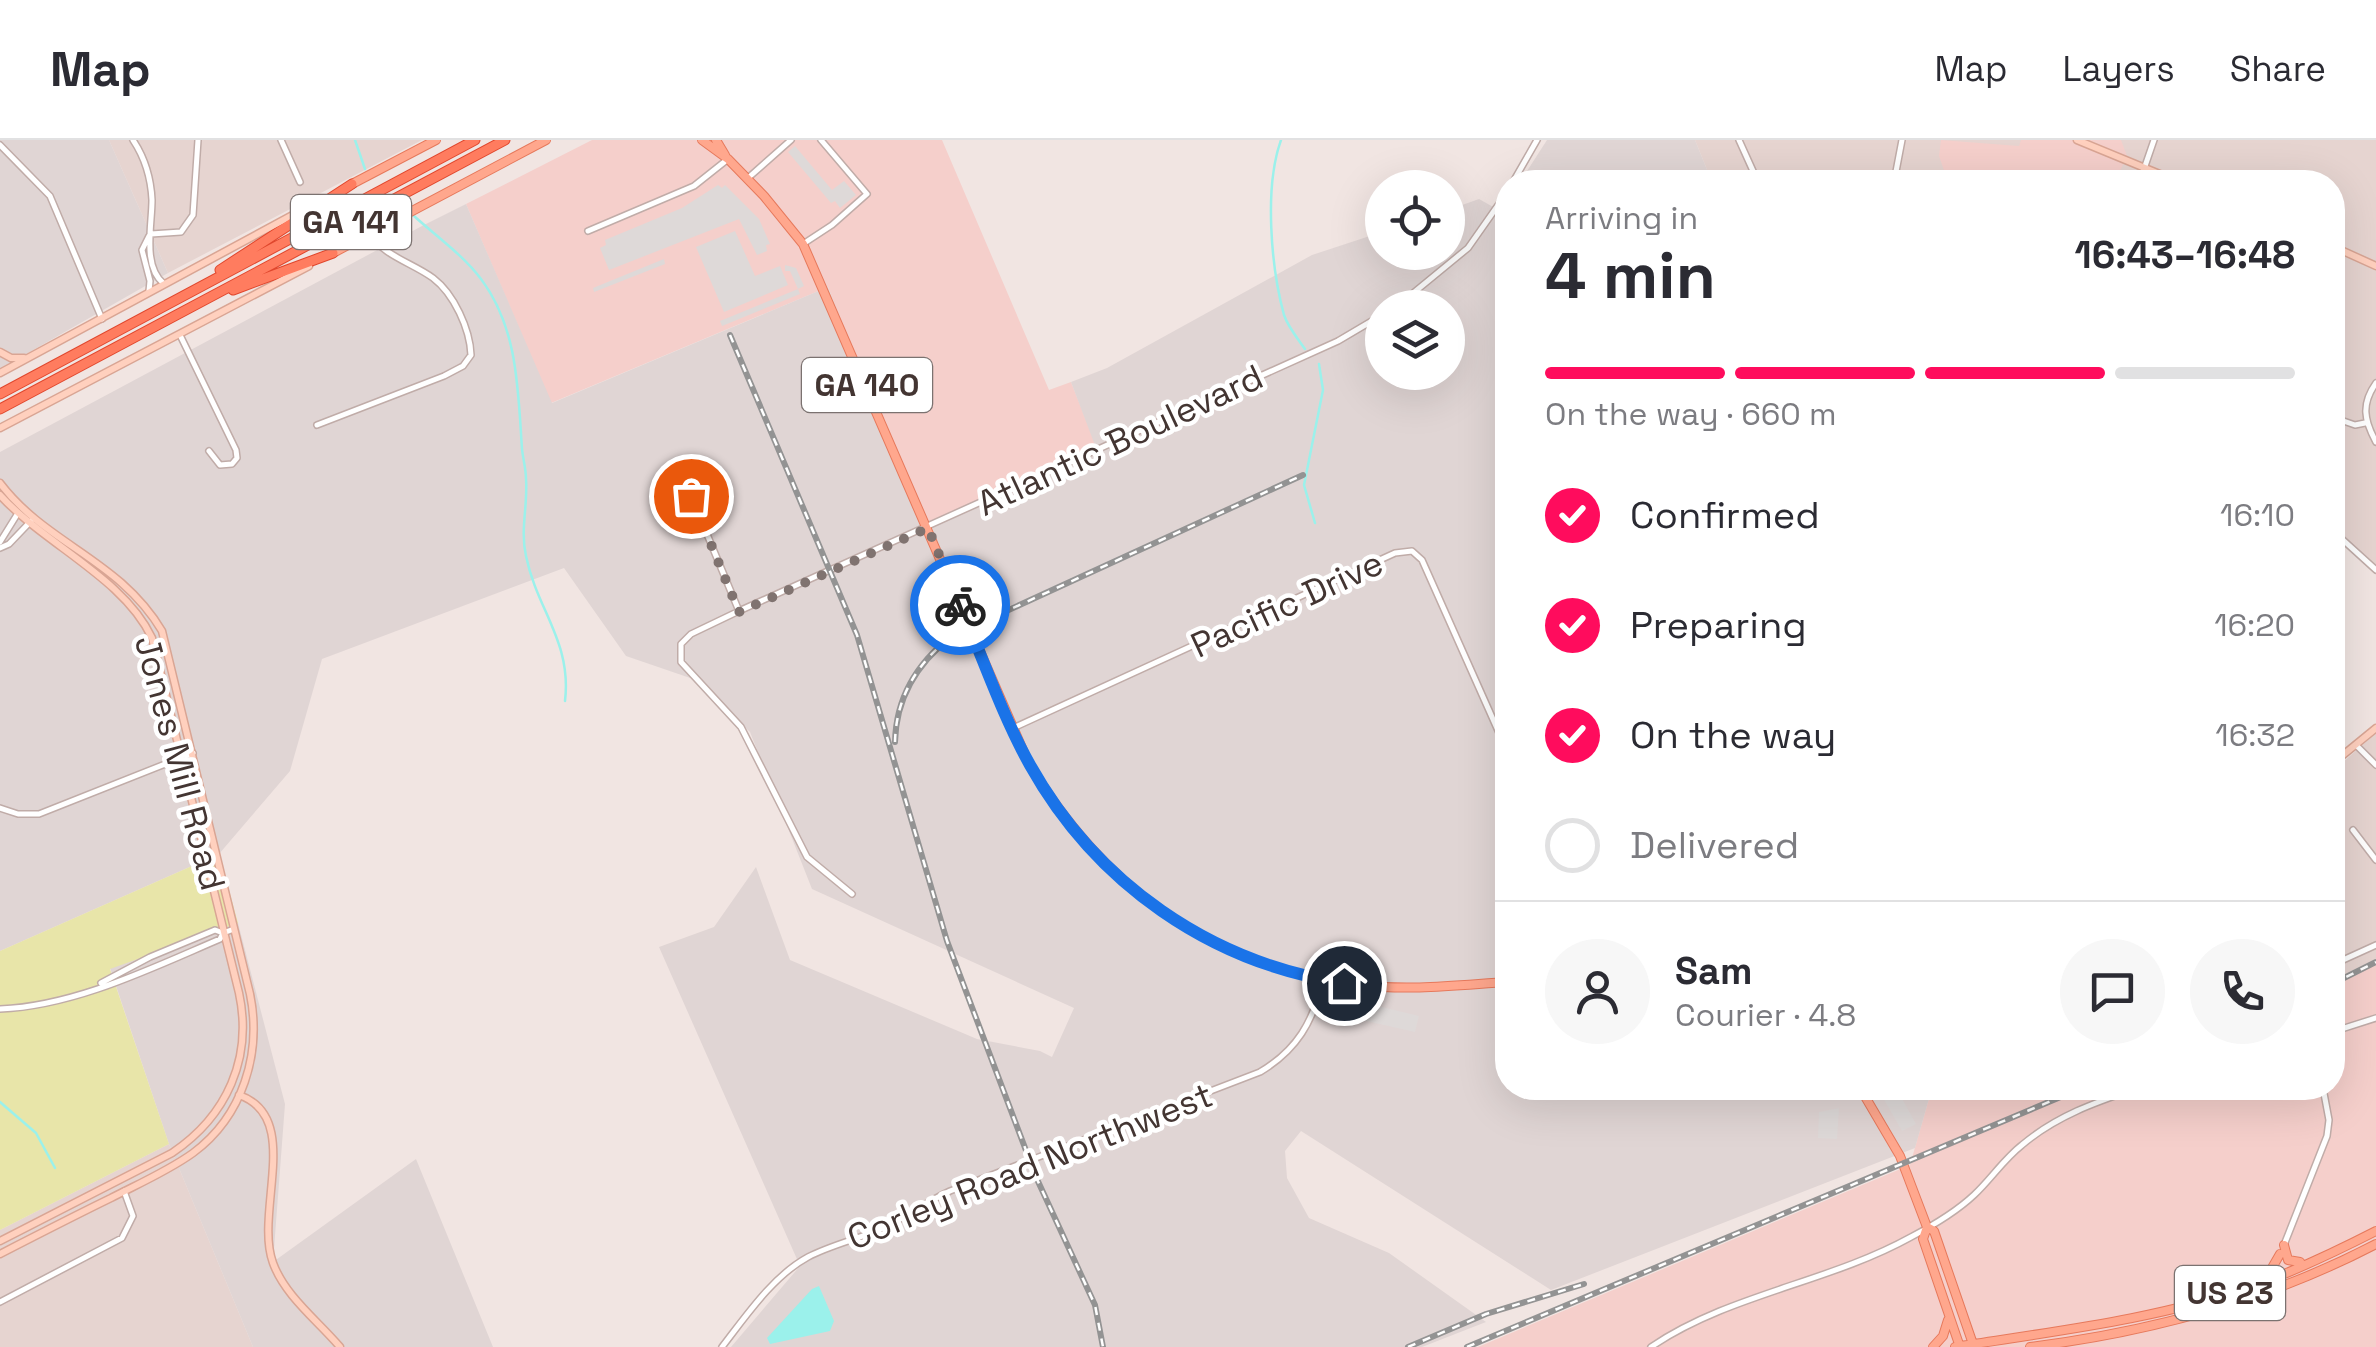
<!DOCTYPE html>
<meta charset="utf-8">
<style>
body{margin:0;font-family:"Space Grotesk",sans-serif;background:#f7f7f7;color:#2b2b33;height:100vh;display:flex;flex-direction:column;font-size:38px;white-space:nowrap}
*{box-sizing:border-box;margin:0}
p{font-size:32px;color:#7c7c81}
.icon{flex:none;width:55px;height:55px;fill:none;stroke:currentColor;stroke-width:2;stroke-linecap:round;stroke-linejoin:round}
.map{position:relative;flex:1;overflow:hidden}
.details{position:absolute;left:1495px;top:30px;width:850px;height:930px;display:flex;flex-direction:column;background:#fff;border-radius:40px;box-shadow:0 10px 40px #0002}
.details>*{flex:none}
.tools{position:absolute;left:1365px;top:30px;display:grid;gap:20px}
.tools a{display:grid;place-items:center;width:100px;height:100px;border-radius:50%;background:#fff;box-shadow:0 10px 40px #0002;font-size:50px}
.pin{position:absolute;display:grid;place-items:center;width:85px;height:85px;color:#fff;margin:-42px;border:5px solid #fff;border-radius:50%;box-shadow:0 2px 10px #0007}
.courier{position:absolute;display:grid;place-items:center;width:100px;height:100px;margin:-50px;border:8px solid #1a73e8;border-radius:50%;background:#fff;color:#222;box-shadow:0 2px 12px #0007}
.overview em{font-style:normal;font-weight:700}
.overview div{display:flex;flex-direction:column-reverse}
.overview{display:flex;align-items:center;justify-content:space-between;height:170px;padding:0 50px}
h1{font-size:65px;font-weight:700;line-height:75px}
.bar{display:grid;grid-template-columns:repeat(4,1fr);gap:15px 10px;align-content:center;height:120px;padding:0 50px}
.bar i{height:12px;border-radius:8px;background:#e1e1e2}
.bar .current{background:#ff0c5d}
.bar p{grid-column:span 4}
.line{display:flex;align-items:center;gap:25px;padding:0 50px;border-top:2px solid #e1e1e2}
.line div{flex:1}
.round{display:grid;place-items:center;flex:none;width:105px;height:105px;border-radius:52px;background:#f7f7f7}
ol{padding:0 50px;list-style:none}
li{display:flex;align-items:center;gap:30px;height:110px}
li p{margin-inline-start:auto}
li .icon{padding:10px;border-radius:50%;background:#ff0c5d;color:#fff;stroke-width:4}
li:last-child{color:#7c7c81}
li i{width:55px;height:55px;border:5px solid #e1e1e2;border-radius:50%}
header{display:flex;align-items:center;gap:60px;box-sizing:border-box;height:140px;padding:0 50px;background:#fff;border-bottom:2px solid #e1e1e2}
header strong{font-size:48px}
nav{display:flex;gap:55px;margin-inline-start:auto;font-size:35px}
.map>svg:first-child{display:block}
.residential{fill:#e6d4d0}
.commercial{fill:#f5cfcb}
.industrial{fill:#e0d5d4;fill-rule:evenodd}
.green{fill:#e8e5a9}
.parking{fill:#ded9d8}
.water{fill:#9bf1eb}
.lines{fill:none;stroke-linecap:round;stroke-linejoin:round}
.stream{stroke:#9bf1eb;stroke-width:2.5}
.street-casing{stroke:#c0aca8;stroke-width:8}
.secondary-casing{stroke:#d9a594;stroke-width:9}
.primary-casing{stroke:#e6795c;stroke-width:10}
.highway-casing{stroke:#e0472d;stroke-width:11}
.street{stroke:#fff;stroke-width:5}
.secondary{stroke:#ffd0be;stroke-width:6}
.primary{stroke:#ffa78d;stroke-width:8}
.highway{stroke:#ff7c5f;stroke-width:9}
.rail-casing{stroke:#939393;stroke-width:6}
.rail{stroke:#fff;stroke-width:2.5;stroke-dasharray:8;stroke-linecap:butt}
.done{stroke:#807370;stroke-width:10;stroke-dasharray:0 18}
.route{stroke:#1a73e8;stroke-width:12}
.labels{text-anchor:middle;stroke-width:9;stroke-linejoin:round;paint-order:stroke}
.shield{fill:#fff;stroke:#7b7270;stroke-width:2.5}
.shield-label{font-size:32px;font-weight:bold;fill:#433532}
.street-label{font-size:35px;fill:#433532;stroke:#fff}
</style>
<header>
<strong>Map</strong>
<nav><a>Map</a><a>Layers</a><a>Share</a></nav>
</header>
<div class="map">
<svg width="2376" height="1207" viewBox="0 0 2376 1207">
<rect width="100%" height="100%" fill="#f1e5e2"/>
<!-- residential -->
<path class="residential" d="M109 0H422L168 133Z
M1695 0H2376V429L2333 390 2332 42H1712Z
M2376 593V825L2333 844 2332 632Z
M169 1004 253 1207H0V1090Z"/>
<!-- commercial -->
<path class="commercial" d="M592 0H942L1049 250 1071 242 1097 308 920 386 828 147 551 263 466 64Z
M1941 0 2019 6 2021 0H2121L2127 16 2115 42H1948L1939 16Z
M2376 825V1207H1478L1910 1025 1932 948H2332L2333 844Z"/>
<!-- industrial -->
<path class="industrial" d="M0 0H109L168 133 0 229Z
M1547 0H1695L1712 42H1520Z
M1479 59 1504 73 1507 67 1508 948H1932L1915 1008 1551 1150 1301 991 1285 1011 1287 1038 1309 1078 1389 1113 1486 1182 1422 1207H731L800 1126 659 807 714 787 756 727 790 820 977 899 1040 911 1052 917 1074 868 812 749 750 592 696 540 626 516 564 428 322 519 290 631 219 714 0 811V312L422 86 466 64 552 263 828 147 921 386 1096 308 1071 242 1107 228 1312 115 1382 92V112H1448V70ZM1382 168H1448V232H1382Z
M238 783 285 964 273 1122 416 1019 493 1207H253L169 1004 110 828Z"/>
<!-- green -->
<path class="green" d="M219 714 238 783 110 829 169 1004 0 1090V811Z"/>
<!-- parking -->
<path class="parking" d="M795 6 832 50 844 41 856 55 840 68 835 61 831 63 788 12Z
M718 45 722 48 725 45 759 79 770 104 766 105 767 111 757 115 739 79 609 130 600 108 606 105 605 100 682 68Z
M735 91 755 136 780 126 788 145 724 172 696 107Z
M664 119 665 124 594 152 593 148Z
M785 125 796 128 804 146 798 149 800 154 722 186 720 181 798 149 790 131H785Z
M1357 861 1419 876 1415 892 1353 878Z
M1896 948 1916 984 1902 991 1878 949Z
M1839 968 1837 999 1818 998 1819 972Z"/>
<!-- water -->
<path class="water" d="M819 1146 834 1181 830 1191 770 1204 767 1198 812 1149Z"/>
<g class="lines">
<!-- stream -->
<path class="stream" d="M355 0 365 29
M1281 0C1264 47 1271 127 1284 175 1288 187 1298 199 1305 209
M414 76C436 96 463 115 481 139 518 188 518 250 522 309 523 319 526 329 526 339 528 365 520 390 526 416 537 470 572 502 565 561
M1315 383 1304 345 1323 250 1319 224
M0 962 36 993 55 1028"/>
<defs>
<path id="street" d="M133 0C145 18 151 39 152 60 152 86 142 126 164 144
M281 0 300 42
M1739 0 1758 42
M0 5 50 56 102 179
M2144 29 2154 0
M748 38 791 0
M1513 42 1537 0
M1894 42 1902 0
M588 91 694 46 728 19
M151 94 181 92 193 75 198 0
M803 104 832 85 867 54 821 0
M149 151 150 141 142 110 149 96
M1395 168 1468 108 1508 51
M180 195 236 310 237 318 232 324 220 325 209 311
M2376 243C2361 264 2364 280 2376 302
M2332 277 2355 285 2365 283
M317 285 444 236 463 226 471 215C470 189 454 154 433 138 411 122 385 117 369 93
M679 327 739 471
M2332 390 2376 430
M0 402 18 373
M0 408 9 404 31 381
M1013 588 1395 413 1412 411 1422 420 1508 613
M2356 605 2376 625
M0 668 18 674H39L193 613
M2353 690 2376 720
M852 754 807 717 741 587 681 522V504L691 494 739 471 1338 201 1382 175
M2332 825 2376 805
M101 843 150 817 215 790 223 793
M0 869C75 866 152 828 220 799L223 793 234 789
M2332 892 2376 878
M2284 1105 2327 996 2329 980 2323 948
M0 1162 122 1098 133 1076 124 1051
M722 1207C746 1176 773 1136 808 1117 831 1105 858 1099 881 1089 905 1078 926 1062 950 1051L1260 932C1297 910 1313 882 1323 840
M1651 1207C1729 1154 1828 1143 1911 1097 1932 1086 1957 1071 1974 1055 1991 1039 2004 1019 2022 1005 2056 976 2096 962 2138 948"/>
<path id="secondary" d="M2077 0 2179 42
M2332 106 2376 126
M0 212 11 218H24
M0 233 315 63
M0 288 309 126
M0 343C47 405 119 419 162 491L250 854C262 913 243 976 193 1013 168 1031 138 1044 111 1058 74 1076 37 1095 0 1114
M0 355C44 404 124 438 152 498L239 853C253 918 227 976 172 1013L0 1101
M2332 624 2376 588
M239 955C303 977 254 1072 273 1123 285 1156 318 1181 340 1207"/>
<path id="primary" d="M702 0 728 19 764 56 803 104 1029 624C1105 749 1214 829 1361 845 1409 851 1459 845 1508 842
M716 0 725 15
M352 44 436 0
M333 113 546 0
M1860 948 1900 1016 1927 1087 1934 1091 1974 1207
M1927 1087 1923 1099 1960 1207
M2284 1105 2288 1120 2300 1122
M2265 1140 2280 1114
M1933 1207 1943 1196 1948 1180
M1955 1207C2056 1191 2160 1179 2256 1145 2297 1130 2337 1111 2376 1091
M2030 1207C2150 1192 2269 1160 2376 1104"/>
<path id="highway" d="M220 130 352 44
M233 150 333 113
M0 254 475 0
M0 269 505 0"/>
</defs>
<!-- street casing -->
<use href="#street" class="street-casing"/>
<!-- secondary casing -->
<use href="#secondary" class="secondary-casing"/>
<!-- primary casing -->
<use href="#primary" class="primary-casing"/>
<!-- highway casing -->
<use href="#highway" class="highway-casing"/>
<!-- street -->
<use href="#street" class="street"/>
<!-- secondary -->
<use href="#secondary" class="secondary"/>
<!-- primary -->
<use href="#primary" class="primary"/>
<!-- highway -->
<use href="#highway" class="highway"/>
<defs>
<path id="rail" d="M730 195 857 495 947 801 1036 1037 1095 1165 1103 1207
M895 602C896 557 917 523 952 496L1303 335
M2332 844 2376 822
M1408 1207 1486 1174 1584 1144
M1467 1207 2082 948"/>
</defs>
<!-- rail casing -->
<use href="#rail" class="rail-casing"/>
<!-- rail -->
<use href="#rail" class="rail"/>
</g>
<g class="lines">
<!-- done -->
<path class="done" d="M691 356 739 472 928 388 960 465"/>
<!-- route -->
<path class="route" d="M960 465C983 518 1002 575 1030 625 1096 743 1210 823 1344 843"/>
</g>
<g class="labels">
<!-- shield labels -->
<g class="shield">
<rect x="291" y="55" width="120" height="54" rx="8"/>
<rect x="802" y="218" width="130" height="54" rx="8"/>
<rect x="2175" y="1126" width="110" height="54" rx="8"/>
</g>
<g class="shield-label">
<text x="351" y="93">GA 141</text>
<text x="867" y="256">GA 140</text>
<text x="2230" y="1164">US 23</text>
</g>
<!-- street labels -->
<g class="street-label">
<text transform="translate(1120 300) rotate(-25)" y="12">Atlantic Boulevard</text>
<text transform="translate(1287 464) rotate(-25)" y="12">Pacific Drive</text>
<text transform="translate(180 623) rotate(75)" y="12">Jones Mill Road</text>
<text transform="translate(1030 1026) rotate(-22)" y="12">Corley Road Northwest</text>
</g>
</g>
</svg>
<div class="tools">
<a><svg class="icon" aria-label="locate" viewBox="0 0 24 24"><circle cx="12" cy="12" r="6"/><path d="M12 2v4M12 18v4M2 12h4M18 12h4"/></svg></a>
<a><svg class="icon" aria-label="layers" viewBox="0 0 24 24"><path d="M12 4l9 5-9 5-9-5zM3 14l9 5 9-5"/></svg></a>
</div>
<div class="pin" style="left:691px;top:356px;background:#ea580c"><svg class="icon" aria-label="bag" viewBox="0 0 24 24"><path d="M5 8h14l-1 12H6zM9 8a3 3 0 0 1 6 0"/></svg></div>
<div class="pin" style="left:1344px;top:843px;background:#1f2937"><svg class="icon" aria-label="home" viewBox="0 0 24 24"><path d="M3 11l9-7 9 7M6 9v11h12V9"/></svg></div>
<div class="courier" style="left:960px;top:465px"><svg class="icon" aria-label="bike" viewBox="0 0 24 24"><circle cx="6" cy="16" r="4"/><circle cx="18" cy="16" r="4"/><path d="M6 16l4-8h5l3 8M10 8l3 8H6M13 5h3"/></svg></div>
<section class="details">
<div class="overview"><div><h1>4 min</h1><p>Arriving in</p></div><em>16:43–16:48</em></div>
<div class="bar"><i class="current"></i><i class="current"></i><i class="current"></i><i></i><p>On the way · 660 m</p></div>
<ol>
<li><svg class="icon" aria-label="check" viewBox="0 0 24 24"><path d="M5 12l5 5 9-10"/></svg>Confirmed<p>16:10</p></li>
<li><svg class="icon" aria-label="check" viewBox="0 0 24 24"><path d="M5 12l5 5 9-10"/></svg>Preparing<p>16:20</p></li>
<li><svg class="icon" aria-label="check" viewBox="0 0 24 24"><path d="M5 12l5 5 9-10"/></svg>On the way<p>16:32</p></li>
<li><i></i>Delivered</li>
</ol>
<div class="line" style="height:180px"><a class="round"><svg class="icon" aria-label="person" viewBox="0 0 24 24"><circle cx="12" cy="8" r="4"/><path d="M4 21q1-7 8-7t8 7"/></svg></a><div><b>Sam</b><p>Courier · 4.8</p></div><a class="round"><svg class="icon" aria-label="chat" viewBox="0 0 24 24"><path d="M4 5h16v11H9l-5 4z"/></svg></a><a class="round"><svg class="icon" aria-label="phone" viewBox="0 0 24 24"><path d="M5 4h4l2 5-3 2q2 4 5 5l2-3 5 2v4C11 20 4 13 5 4z"/></svg></a></div>
</section>
</div>
